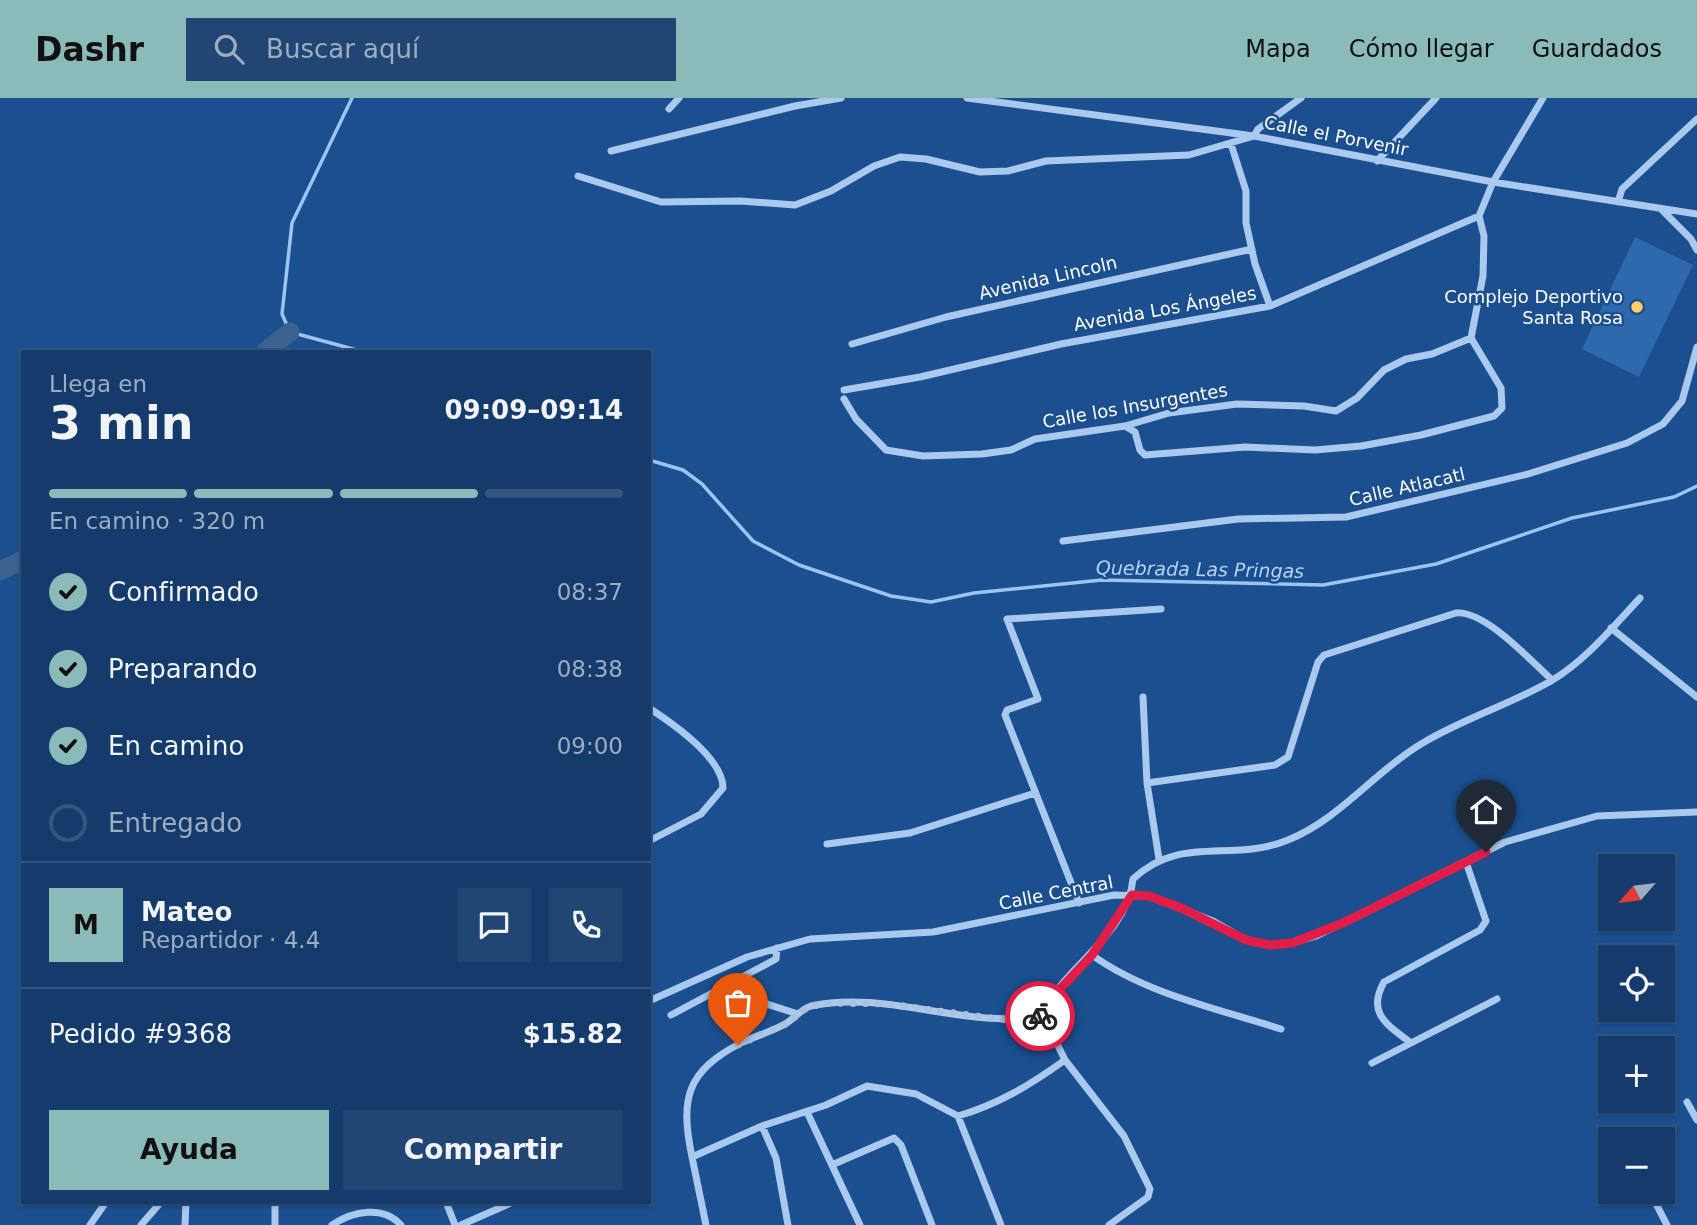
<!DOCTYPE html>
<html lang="es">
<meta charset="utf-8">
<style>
body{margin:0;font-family:"DejaVu Sans",sans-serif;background:#214673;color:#f1f3f6;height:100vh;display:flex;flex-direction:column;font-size:26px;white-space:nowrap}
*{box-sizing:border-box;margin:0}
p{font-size:23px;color:#9dadc1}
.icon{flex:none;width:38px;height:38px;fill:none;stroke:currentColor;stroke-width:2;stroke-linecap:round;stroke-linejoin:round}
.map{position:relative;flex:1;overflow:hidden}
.sheet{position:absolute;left:21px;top:252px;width:630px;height:854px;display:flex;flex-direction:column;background:#143b6b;border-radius:0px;box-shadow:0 2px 5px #0004,0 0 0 2px #33557e}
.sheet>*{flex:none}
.needle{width:46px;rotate:242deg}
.controls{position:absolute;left:1598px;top:756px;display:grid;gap:14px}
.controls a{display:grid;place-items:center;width:77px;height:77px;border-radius:0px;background:#143b6b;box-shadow:0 2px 5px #0004,0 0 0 2px #33557e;font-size:35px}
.pin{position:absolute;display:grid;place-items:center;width:60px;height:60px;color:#fff;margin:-72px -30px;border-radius:50% 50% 50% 0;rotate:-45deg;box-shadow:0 0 7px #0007}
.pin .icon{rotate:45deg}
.courier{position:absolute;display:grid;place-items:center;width:70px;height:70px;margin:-35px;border:5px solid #e11d48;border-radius:50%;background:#fff;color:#222;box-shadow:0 2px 9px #0007}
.head em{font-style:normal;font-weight:700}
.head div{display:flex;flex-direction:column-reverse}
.head{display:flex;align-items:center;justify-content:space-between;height:119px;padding:0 28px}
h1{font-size:46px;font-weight:700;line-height:52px}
.bar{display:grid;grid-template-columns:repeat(4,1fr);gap:10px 7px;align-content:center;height:84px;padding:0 28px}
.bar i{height:9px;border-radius:5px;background:#33557e}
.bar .on{background:#8bbbb9}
.bar p{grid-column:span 4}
.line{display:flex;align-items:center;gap:18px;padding:0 28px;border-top:2px solid #33557e}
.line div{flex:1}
.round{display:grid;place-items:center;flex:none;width:74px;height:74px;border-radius:0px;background:#214673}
ol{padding:0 28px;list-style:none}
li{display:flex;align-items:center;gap:21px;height:77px}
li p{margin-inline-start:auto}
li .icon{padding:7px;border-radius:50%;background:#8bbbb9;color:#111;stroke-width:4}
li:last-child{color:#9dadc1}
li i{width:38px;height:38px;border:4px solid #33557e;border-radius:50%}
.cta{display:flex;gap:14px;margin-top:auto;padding:14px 28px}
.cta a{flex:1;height:80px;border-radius:0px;background:#8bbbb9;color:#111;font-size:28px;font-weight:700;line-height:80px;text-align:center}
.cta a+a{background:#214673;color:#f1f3f6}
header{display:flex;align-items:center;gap:42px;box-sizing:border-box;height:98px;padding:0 35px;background:#8bbbb9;color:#111}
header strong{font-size:33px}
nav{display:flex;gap:38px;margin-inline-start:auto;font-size:24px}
.search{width:490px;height:63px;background:#214673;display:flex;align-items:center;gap:18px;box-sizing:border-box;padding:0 24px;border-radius:0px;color:#9dadc1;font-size:26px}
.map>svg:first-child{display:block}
.green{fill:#2e69ad}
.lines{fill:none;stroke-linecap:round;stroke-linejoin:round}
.stream{stroke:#9cc4f0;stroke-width:3.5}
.river{stroke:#3c6290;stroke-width:19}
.street{stroke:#a9c9ee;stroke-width:7}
.done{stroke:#afc1d8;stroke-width:7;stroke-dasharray:0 12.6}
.route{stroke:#e11d48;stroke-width:9}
.poi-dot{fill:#ffd166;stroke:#1b4f8f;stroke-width:2.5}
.labels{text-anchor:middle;stroke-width:5;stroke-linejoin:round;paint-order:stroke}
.street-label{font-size:18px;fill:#fff;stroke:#1b4f8f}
.poi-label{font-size:18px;fill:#fff;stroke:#1b4f8f;text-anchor:end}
.water-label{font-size:19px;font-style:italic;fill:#b5d3f5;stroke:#1b4f8f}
</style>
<header>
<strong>Dashr</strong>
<div class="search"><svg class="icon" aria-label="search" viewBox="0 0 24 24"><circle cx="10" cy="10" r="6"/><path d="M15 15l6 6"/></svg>Buscar aquí</div>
<nav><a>Mapa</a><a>Cómo llegar</a><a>Guardados</a></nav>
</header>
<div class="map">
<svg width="1697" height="1127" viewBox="0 0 1697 1127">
<rect width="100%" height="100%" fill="#1b4f8f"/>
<!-- green -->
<path class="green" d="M1635 139 1693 167 1639 279 1582 251Z"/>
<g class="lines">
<!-- stream -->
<path class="stream" d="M352 0 292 125 282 216 290 234 364 254
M649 362 683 372 702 386 753 443 799 467 891 498 931 504 974 495 1102 482 1323 487 1436 466 1572 420 1674 399 1697 388"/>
<!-- river -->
<path class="river" d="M265 254 290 234
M0 473 23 462"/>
<!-- street -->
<path class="street" d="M967 0 1254 38 1493 84 1697 116
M669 11 679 0
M1231 46 1246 93V125L1255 166 1270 208
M611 53 795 8 841 0
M1377 63 1436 0
M578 78 661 104 740 103 795 107 831 93 874 68 900 59 926 61 980 74 1008 73 1046 63 1189 57 1254 38 1258 31 1301 0
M1618 104 1622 91 1697 21
M1661 111 1691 141 1697 152
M852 246 946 219 1252 151
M844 292 920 279 1061 246 1270 208 1479 118
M844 301 856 321 886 352 923 358 982 356 1011 352 1035 341 1125 328 1169 315 1237 306 1304 308 1336 313 1357 300 1384 272 1406 261 1432 256 1471 240 1483 178 1484 138 1479 118 1493 84 1543 0
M1125 328 1135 334 1140 352 1145 357 1245 349 1315 352 1361 348 1421 337 1494 318 1502 310 1501 290 1471 240
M1063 443 1238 421 1346 419 1528 376 1627 345 1663 326 1682 303 1697 249
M1611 530 1697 599
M1143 599 1147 685 1159 761
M649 610C672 625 723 660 723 690L701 716 649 743
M1147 685 1275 667 1288 659 1318 564 1324 557 1456 515C1485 512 1531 563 1552 582
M827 746 910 735 1035 695
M1466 764 1486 823 1480 832 1384 884C1366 916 1388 927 1411 945L1497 901
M1079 805 1005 617 1007 612 1038 601 1007 521 1161 511
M1092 857C1146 896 1219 911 1281 931
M732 883 748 900 798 916
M649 903 747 859 810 841 933 834 1114 797 1148 798 1213 823 1246 842 1270 847 1292 845 1316 838 1505 744 1597 718 1697 714
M671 917 776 861 777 850
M1372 965 1411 945
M1687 1004 1697 1022
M807 1014 860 1127
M958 1018 1001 1127
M762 1028 776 1060 788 1127
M692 1059C680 1001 686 973 741 945 755 938 771 934 785 926 794 921 801 911 811 908 888 891 967 933 1043 917
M834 1066 894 1040 901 1047 932 1127
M1650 1094 1667 1127
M275 1104V1127
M446 1104 455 1127
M90 1127 106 1104
M141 1127 161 1104
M185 1127 186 1104
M332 1127C353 1113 383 1107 401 1127
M461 1127 513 1104
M706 1127 692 1059 762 1028 826 1007 867 988 916 996 958 1018C999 1006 1030 987 1065 962
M1109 1127 1148 1099 1150 1091 1124 1038 1065 962 1043 917C1059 872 1128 838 1133 781 1180 736 1232 765 1288 742 1340 721 1374 674 1421 646 1462 621 1509 607 1551 583 1585 563 1613 529 1640 500"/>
</g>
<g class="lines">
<!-- done -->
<path class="done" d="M738 947 788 925 807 909 831 905 888 906 1014 923 1040 918"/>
<!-- route -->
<path class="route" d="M1040 918 1043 917 1048 904 1092 857 1132 797 1149 798 1181 810 1246 842 1270 847 1292 845 1343 825 1486 754"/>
</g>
<!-- markers -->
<circle class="poi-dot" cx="1637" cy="209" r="7"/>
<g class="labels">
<!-- street labels -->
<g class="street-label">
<text transform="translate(1336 38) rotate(11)" y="6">Calle el Porvenir</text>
<text transform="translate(1048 180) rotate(-13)" y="6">Avenida Lincoln</text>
<text transform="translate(1165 211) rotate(-10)" y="6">Avenida Los Ángeles</text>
<text transform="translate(1135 308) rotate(-10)" y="6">Calle los Insurgentes</text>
<text transform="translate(1407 389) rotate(-13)" y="6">Calle Atlacatl</text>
<text transform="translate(1056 795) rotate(-11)" y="6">Calle Central</text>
</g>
<!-- poi labels -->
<g class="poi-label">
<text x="1623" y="205">Complejo Deportivo<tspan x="1623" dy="21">Santa Rosa</tspan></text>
</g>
<!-- water labels -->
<g class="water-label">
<text transform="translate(1200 471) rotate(1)" y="7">Quebrada Las Pringas</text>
</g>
</g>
</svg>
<div class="controls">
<a><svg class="needle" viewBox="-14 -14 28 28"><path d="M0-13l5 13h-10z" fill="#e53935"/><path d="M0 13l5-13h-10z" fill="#9dadc1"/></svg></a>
<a><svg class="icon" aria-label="locate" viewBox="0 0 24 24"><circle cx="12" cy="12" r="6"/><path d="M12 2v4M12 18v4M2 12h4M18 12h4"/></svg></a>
<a>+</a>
<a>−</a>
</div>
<div class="pin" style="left:738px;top:947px;background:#ea580c"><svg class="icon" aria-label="bag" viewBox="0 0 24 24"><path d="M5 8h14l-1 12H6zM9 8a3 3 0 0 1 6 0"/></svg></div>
<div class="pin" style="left:1486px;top:754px;background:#1f2937"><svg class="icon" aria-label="home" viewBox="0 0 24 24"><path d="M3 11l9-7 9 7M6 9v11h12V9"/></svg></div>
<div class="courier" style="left:1040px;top:918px"><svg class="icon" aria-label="bike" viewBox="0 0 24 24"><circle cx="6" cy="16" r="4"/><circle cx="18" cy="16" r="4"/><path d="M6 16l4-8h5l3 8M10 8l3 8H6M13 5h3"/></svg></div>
<section class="sheet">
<div class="head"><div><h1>3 min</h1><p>Llega en</p></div><em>09:09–09:14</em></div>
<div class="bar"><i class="on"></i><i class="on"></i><i class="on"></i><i></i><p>En camino · 320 m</p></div>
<ol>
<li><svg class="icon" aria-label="check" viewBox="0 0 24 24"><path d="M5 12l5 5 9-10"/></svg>Confirmado<p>08:37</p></li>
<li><svg class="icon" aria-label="check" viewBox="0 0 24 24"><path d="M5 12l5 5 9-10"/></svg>Preparando<p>08:38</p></li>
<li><svg class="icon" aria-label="check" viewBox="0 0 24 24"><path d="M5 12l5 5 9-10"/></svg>En camino<p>09:00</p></li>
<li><i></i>Entregado</li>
</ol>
<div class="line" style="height:126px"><b class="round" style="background:#8bbbb9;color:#111">M</b><div><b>Mateo</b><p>Repartidor · 4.4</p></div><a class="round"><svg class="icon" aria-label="chat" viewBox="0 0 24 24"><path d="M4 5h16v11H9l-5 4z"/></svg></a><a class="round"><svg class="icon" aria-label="phone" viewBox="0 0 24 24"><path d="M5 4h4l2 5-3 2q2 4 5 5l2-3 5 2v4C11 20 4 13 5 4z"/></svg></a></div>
<div class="line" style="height:91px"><div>Pedido #9368</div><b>$15.82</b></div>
<div class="cta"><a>Ayuda</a><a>Compartir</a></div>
</section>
</div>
